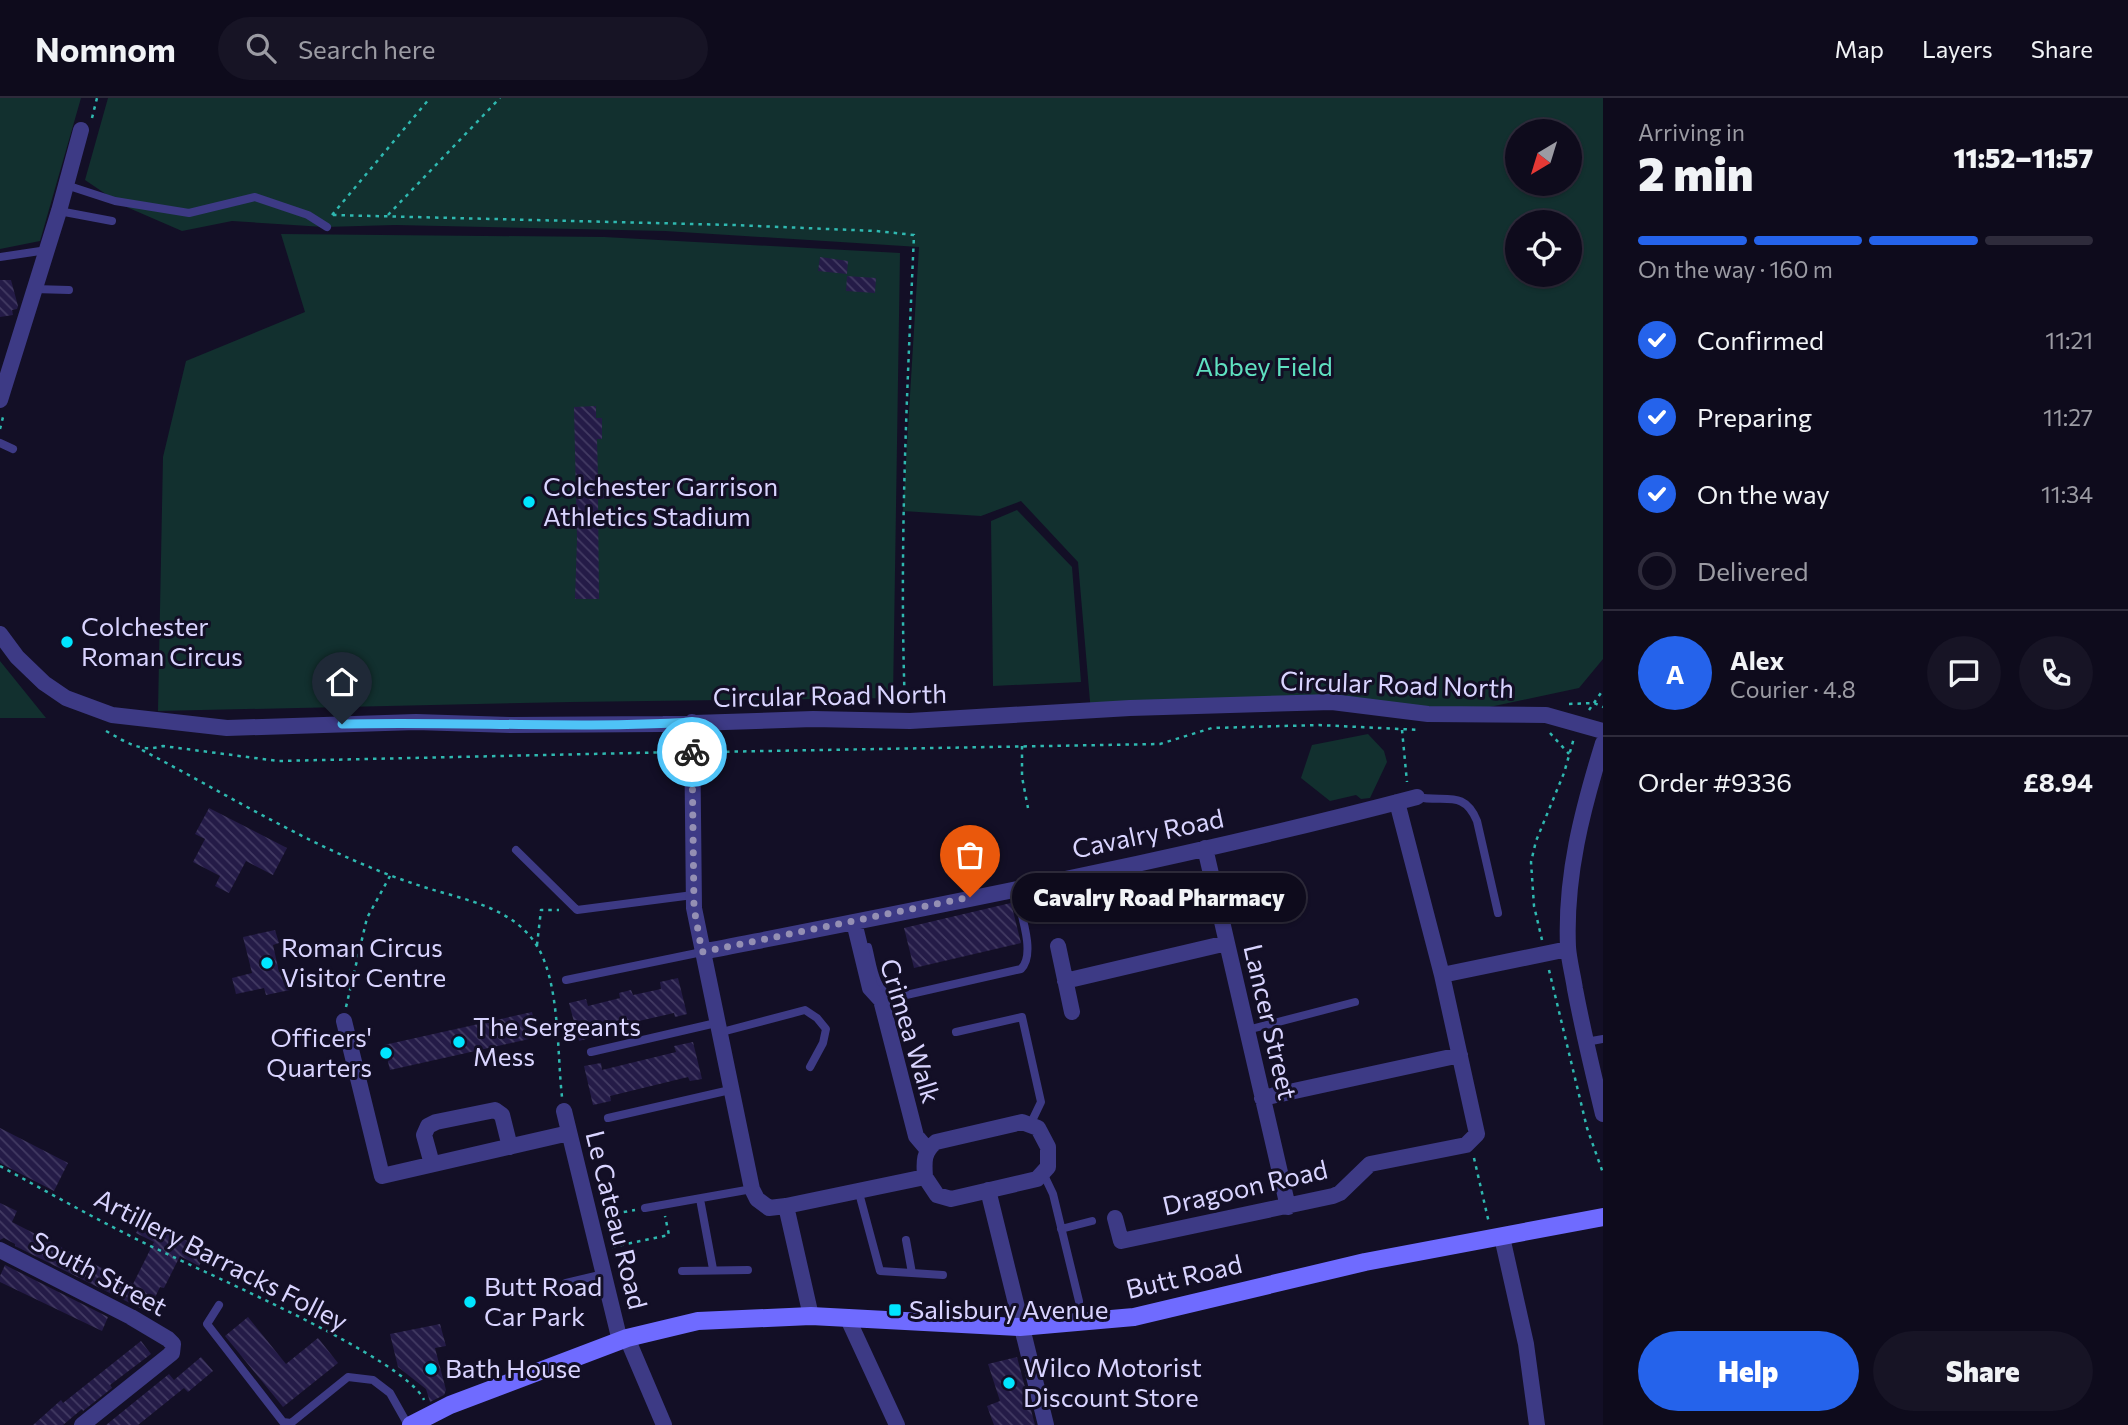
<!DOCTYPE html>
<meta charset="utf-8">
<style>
body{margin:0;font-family:Commissioner,sans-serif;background:#171425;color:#f1f3f6;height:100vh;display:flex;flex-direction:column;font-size:26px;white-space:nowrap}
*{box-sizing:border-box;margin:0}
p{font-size:23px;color:#9b9ba3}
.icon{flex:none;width:38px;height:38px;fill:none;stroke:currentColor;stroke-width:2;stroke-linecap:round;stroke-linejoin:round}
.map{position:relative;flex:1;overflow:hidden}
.panel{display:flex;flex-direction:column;background:#0e0b1c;width:525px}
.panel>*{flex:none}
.needle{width:46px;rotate:218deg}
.fabs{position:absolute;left:1505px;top:21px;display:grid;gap:14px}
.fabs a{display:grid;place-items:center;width:77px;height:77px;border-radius:50%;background:#0e0b1c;box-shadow:0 2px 5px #0004,0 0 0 2px #2e2b3b;font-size:35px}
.pin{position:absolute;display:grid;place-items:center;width:60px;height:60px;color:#fff;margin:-72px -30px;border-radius:50% 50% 50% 0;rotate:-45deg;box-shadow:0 0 7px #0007}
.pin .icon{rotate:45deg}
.courier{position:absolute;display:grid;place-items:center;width:70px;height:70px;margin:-35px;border:5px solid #4fc3f7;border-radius:50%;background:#fff;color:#222;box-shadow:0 2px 9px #0007}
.bubble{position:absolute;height:49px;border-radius:24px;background:#0e0b1c;box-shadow:0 2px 5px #0004,0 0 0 2px #2e2b3b;font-size:23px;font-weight:800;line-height:49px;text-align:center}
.summary em{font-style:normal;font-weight:800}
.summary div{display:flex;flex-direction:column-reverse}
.summary{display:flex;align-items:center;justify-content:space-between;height:119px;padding:0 35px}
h1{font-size:46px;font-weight:800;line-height:52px}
.bar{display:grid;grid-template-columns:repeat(4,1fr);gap:10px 7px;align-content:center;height:84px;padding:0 35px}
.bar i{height:9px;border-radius:5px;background:#2e2b3b}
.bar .active{background:#2563eb}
.bar p{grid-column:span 4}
.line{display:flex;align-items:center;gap:18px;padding:0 35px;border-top:2px solid #2e2b3b}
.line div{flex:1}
.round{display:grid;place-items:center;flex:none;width:74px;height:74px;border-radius:37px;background:#171425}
ol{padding:0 35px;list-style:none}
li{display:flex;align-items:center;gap:21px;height:77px}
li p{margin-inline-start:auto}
li .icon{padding:7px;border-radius:50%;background:#2563eb;color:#fff;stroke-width:4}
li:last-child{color:#9b9ba3}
li i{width:38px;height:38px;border:4px solid #2e2b3b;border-radius:50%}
.cta{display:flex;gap:14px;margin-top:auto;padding:14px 35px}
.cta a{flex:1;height:80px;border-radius:42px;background:#2563eb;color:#fff;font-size:28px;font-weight:800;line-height:80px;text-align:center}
.cta a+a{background:#171425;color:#f1f3f6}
header{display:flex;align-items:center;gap:42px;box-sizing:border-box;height:98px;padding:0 35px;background:#0e0b1c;border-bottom:2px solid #2e2b3b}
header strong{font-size:33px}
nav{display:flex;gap:38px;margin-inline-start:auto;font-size:24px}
.search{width:490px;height:63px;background:#171425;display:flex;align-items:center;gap:18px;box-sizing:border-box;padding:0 24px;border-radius:38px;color:#9b9ba3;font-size:26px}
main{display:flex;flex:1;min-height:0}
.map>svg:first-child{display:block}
.park{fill:#12302f;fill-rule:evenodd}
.building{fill:url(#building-back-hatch)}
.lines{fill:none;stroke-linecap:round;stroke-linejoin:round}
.path{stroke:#2fb8b0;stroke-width:2.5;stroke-dasharray:3.5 5;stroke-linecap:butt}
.lane{stroke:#3d3a85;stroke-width:8}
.street{stroke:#3d3a85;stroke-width:16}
.secondary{stroke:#6f6bff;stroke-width:18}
.done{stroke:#948fb3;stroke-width:7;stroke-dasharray:0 12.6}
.route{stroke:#4fc3f7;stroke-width:9}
.poi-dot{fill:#00e5ff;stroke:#130f26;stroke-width:2.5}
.labels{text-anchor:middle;stroke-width:6;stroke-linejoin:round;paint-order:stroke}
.park-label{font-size:26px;fill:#5fe0c0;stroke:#130f26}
.poi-label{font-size:26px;fill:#d9d4ff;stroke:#130f26;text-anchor:start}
.street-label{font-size:26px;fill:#d9d4ff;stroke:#130f26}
</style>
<header>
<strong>Nomnom</strong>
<div class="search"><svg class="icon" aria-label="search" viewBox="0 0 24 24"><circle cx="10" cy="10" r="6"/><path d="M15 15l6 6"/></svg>Search here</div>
<nav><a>Map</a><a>Layers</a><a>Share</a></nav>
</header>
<main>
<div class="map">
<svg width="1603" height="1327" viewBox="0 0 1603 1327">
<defs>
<pattern id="building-back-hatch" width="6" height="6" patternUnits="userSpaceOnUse" patternTransform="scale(1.75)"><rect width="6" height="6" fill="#241b47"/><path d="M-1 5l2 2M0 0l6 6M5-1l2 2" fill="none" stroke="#433b63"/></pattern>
</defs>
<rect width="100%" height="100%" fill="#130f26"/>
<!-- park -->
<path class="park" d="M0 0H81L40 143 0 151Z
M108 0H1603V561L1579 590 1457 616 1319 606 1091 615 1078 464 1021 403 981 418 903 413 919 149 665 133 395 127 324 129 232 123 182 133 122 107 85 82ZM1517 33H1570V86H1517ZM1517 124H1570V177H1517Z
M281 136 604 139 900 155 893 600 571 604 158 613 163 359 186 263 305 214Z
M1017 412 1072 469 1081 584 993 588 991 423Z
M0 563 46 620H0Z
M1368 636 1384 653 1387 664 1370 700 1361 701 1356 697 1330 703 1301 680 1312 647Z"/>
<!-- building -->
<path class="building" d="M820 159 848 163 847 176 818 173Z
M847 178 876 180 875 195 846 193Z
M0 182H11L18 208 17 211 12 212 13 217 0 219Z
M596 308V320H602V341H597L598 381H603L604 401H598L599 501H575L577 441 574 309Z
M209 710 287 750 273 777 246 763 229 795 215 788 220 778 193 764 205 741 195 736Z
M1011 805 1021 845 914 870 904 830Z
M275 832 279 845 273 847 279 874 286 873 290 892 266 897 264 890 236 896 232 880 252 875 243 839Z
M678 880 687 916 675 919 674 915 595 933 596 938 579 943 569 905 586 901 588 908 620 900 619 895 631 892 633 897 661 891 660 884Z
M532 914 538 939 390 972 384 947Z
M693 944 702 981 690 983 688 979 610 998 611 1003 593 1007 584 968 601 965 602 972 676 954 674 948Z
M0 1030 68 1065 54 1093 0 1065Z
M0 1105 17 1113 12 1124 133 1186 154 1144 136 1135 144 1121 207 1153 199 1168 180 1158 164 1190 160 1189 148 1214 15 1148V1146L4 1140 0 1142Z
M5 1167 108 1219 102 1233 0 1184V1178Z
M248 1219 286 1266 318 1240 338 1265 283 1309 225 1238Z
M440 1226 446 1248 435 1250 446 1292 444 1297 430 1304 426 1291 398 1269 390 1236Z
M141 1243 151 1256 110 1287 112 1290 83 1313 82 1311 63 1327H33L61 1302 63 1305Z
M201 1259 213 1273 188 1294 184 1290 138 1327H106L169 1276 174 1282Z
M1017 1259 1035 1327H994L987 1308 1000 1303 988 1266Z"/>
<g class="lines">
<!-- path -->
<path class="path" d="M92 20 97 0
M332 117 430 0
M333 117 733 127 876 133 914 137C907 295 899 451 905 609
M388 117 500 0
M0 331 4 315
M1569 606 1594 605 1603 609
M1589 612 1603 592
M1402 632 1407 684
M106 633C126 644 141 655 163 648L278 663 678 654
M1550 635 1569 656
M1022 648V679L1028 710
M142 652C234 700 327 759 427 790 466 802 514 810 537 848 560 885 557 955 562 999
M709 654 1160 646 1212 630 1319 627 1420 632
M1542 842 1534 808 1531 764 1536 743 1564 675 1574 640
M537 847 541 812H559
M1549 872 1587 1030 1603 1075
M346 909 367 820 390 778
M1474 1060 1489 1125
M0 1068C53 1097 106 1127 161 1153 209 1177 406 1261 424 1302
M607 1117 635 1112
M612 1149 669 1137 665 1118"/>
<!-- lane -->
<path class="lane" d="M66 87 115 103 189 115 255 99 308 117 327 129
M59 113 112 123
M0 159 47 152
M34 191 69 192
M0 345 13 351
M1417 699C1445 705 1464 691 1477 723L1498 815
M516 752 577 812 693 797
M868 849C873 868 874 892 893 900L1021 871C1037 856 1019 811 1015 790
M566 882 702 854
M1247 932 1355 904
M956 934 1022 919 1041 1004 1030 1027
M718 935 805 912 817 920 826 931 823 945 810 969
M1586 944 1603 941
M591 954 716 925
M608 1020 730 992
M1043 1075 1053 1096 1079 1203
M859 1095 880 1173 943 1177
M700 1101 713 1171
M645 1110 752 1091
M1061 1131 1092 1123
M906 1142 912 1175
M682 1173 748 1172
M566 1185 604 1176
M219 1207 207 1226 283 1324 291 1325 348 1279 373 1282 390 1295 408 1327"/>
<!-- street -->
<path class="street" d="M0 302 59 113 81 32
M0 536 17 559 44 585 66 600 112 617 227 630 416 624 511 627 663 626 813 621 910 623 1130 610 1332 604 1428 616 1546 617 1603 633
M692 624 694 810 752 1091 757 1101 769 1110 786 1108 925 1079C924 1064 923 1054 936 1044L1022 1024 1038 1030 1048 1049V1069L1037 1081 951 1101 937 1097 925 1079
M1603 645C1582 713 1565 778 1568 849 1569 863 1573 877 1575 891 1583 933 1593 975 1603 1016
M1205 750 1288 1109
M854 824 870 890 881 902 916 1038 927 1051
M1058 848 1072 914
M702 854C941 807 1182 761 1417 699
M1442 877 1568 851
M1065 883 1227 845
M344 923 382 1078 569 1035
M1262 1000 1460 957
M564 1013 620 1243
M432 1066 424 1037 428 1028 436 1024 495 1012 502 1017 510 1049
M988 1092 1046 1327
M786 1108 811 1218
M1115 1120 1121 1143 1333 1098 1340 1095 1370 1066 1466 1047 1477 1036 1442 877 1397 704
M1502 1139 1526 1246 1537 1327
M0 1152 131 1219 168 1241 173 1246 172 1255 82 1327
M848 1221 897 1327
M627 1240 664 1327"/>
<!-- secondary -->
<path class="secondary" d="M411 1327 450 1307 627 1240 698 1223 811 1218 1020 1229 1134 1219 1365 1164 1603 1119"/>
</g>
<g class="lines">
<!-- done -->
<path class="done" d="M692 654 694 810 702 854 970 799"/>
<!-- route -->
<path class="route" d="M342 626C458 623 576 631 692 624V654"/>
</g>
<!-- markers -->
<g class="poi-dot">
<circle cx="529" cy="404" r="7"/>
<circle cx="67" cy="544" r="7"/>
<circle cx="267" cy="865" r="7"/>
<circle cx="459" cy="944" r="7"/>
<circle cx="386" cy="955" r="7"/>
<circle cx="470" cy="1204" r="7"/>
<rect x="888" y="1205" width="14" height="14" rx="3.5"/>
<circle cx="431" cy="1271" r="7"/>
<circle cx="1009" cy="1285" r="7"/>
</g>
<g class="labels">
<!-- park labels -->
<g class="park-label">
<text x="1264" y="278">Abbey Field</text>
</g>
<!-- poi labels -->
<g class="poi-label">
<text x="543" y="398">Colchester Garrison<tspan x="543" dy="30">Athletics Stadium</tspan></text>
<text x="81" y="538">Colchester<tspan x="81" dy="30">Roman Circus</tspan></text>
<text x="281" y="859">Roman Circus<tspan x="281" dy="30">Visitor Centre</tspan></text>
<text x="473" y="938">The Sergeants<tspan x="473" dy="30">Mess</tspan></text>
<text x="372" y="949" text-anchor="end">Officers'<tspan x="372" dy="30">Quarters</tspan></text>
<text x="484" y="1198">Butt Road<tspan x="484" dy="30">Car Park</tspan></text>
<text x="909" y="1221">Salisbury Avenue</text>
<text x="1023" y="1279">Wilco Motorist<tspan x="1023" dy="30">Discount Store</tspan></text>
<text x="445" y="1280">Bath House</text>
</g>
<!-- street labels -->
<g class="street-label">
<text transform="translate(1397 587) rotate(2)" y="9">Circular Road North</text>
<text transform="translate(830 598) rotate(-1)" y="9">Circular Road North</text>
<text transform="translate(1148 736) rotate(-12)" y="9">Cavalry Road</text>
<text transform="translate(1270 924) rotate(77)" y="9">Lancer Street</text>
<text transform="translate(910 933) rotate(73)" y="9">Crimea Walk</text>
<text transform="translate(1245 1090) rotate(-13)" y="9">Dragoon Road</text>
<text transform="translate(616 1122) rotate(76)" y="9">Le Cateau Road</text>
<text transform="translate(221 1162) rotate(27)" y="9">Artillery Barracks Folley</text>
<text transform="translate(99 1176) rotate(28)" y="9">South Street</text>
<text transform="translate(1184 1179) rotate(-13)" y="9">Butt Road</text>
</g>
</g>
</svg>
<div class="fabs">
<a><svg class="needle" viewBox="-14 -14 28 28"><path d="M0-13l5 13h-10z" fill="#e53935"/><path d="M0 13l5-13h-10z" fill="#9b9ba3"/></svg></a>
<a><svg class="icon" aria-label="locate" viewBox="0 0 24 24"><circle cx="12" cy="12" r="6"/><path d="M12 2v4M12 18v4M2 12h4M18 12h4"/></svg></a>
</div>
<div class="pin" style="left:970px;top:799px;background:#ea580c"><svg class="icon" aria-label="bag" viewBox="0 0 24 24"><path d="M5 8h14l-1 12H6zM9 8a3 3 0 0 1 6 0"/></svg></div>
<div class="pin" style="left:342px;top:626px;background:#1f2937"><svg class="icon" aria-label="home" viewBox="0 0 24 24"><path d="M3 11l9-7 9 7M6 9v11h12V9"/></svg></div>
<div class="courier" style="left:692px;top:654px"><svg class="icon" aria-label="bike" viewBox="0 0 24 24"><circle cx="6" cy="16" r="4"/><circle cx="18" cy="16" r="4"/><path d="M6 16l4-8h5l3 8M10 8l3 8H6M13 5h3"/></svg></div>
<div class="bubble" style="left:1012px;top:775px;width:294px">Cavalry Road Pharmacy</div>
</div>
<section class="panel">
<div class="summary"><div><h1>2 min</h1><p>Arriving in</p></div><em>11:52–11:57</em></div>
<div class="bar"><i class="active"></i><i class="active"></i><i class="active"></i><i></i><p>On the way · 160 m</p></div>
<ol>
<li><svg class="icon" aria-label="check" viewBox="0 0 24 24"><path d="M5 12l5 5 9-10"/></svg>Confirmed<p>11:21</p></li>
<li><svg class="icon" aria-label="check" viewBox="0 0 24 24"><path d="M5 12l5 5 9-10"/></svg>Preparing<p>11:27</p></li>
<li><svg class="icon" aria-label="check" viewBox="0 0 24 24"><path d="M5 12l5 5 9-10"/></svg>On the way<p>11:34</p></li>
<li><i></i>Delivered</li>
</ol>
<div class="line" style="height:126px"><b class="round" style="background:#2563eb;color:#fff">A</b><div><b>Alex</b><p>Courier · 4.8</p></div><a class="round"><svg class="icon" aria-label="chat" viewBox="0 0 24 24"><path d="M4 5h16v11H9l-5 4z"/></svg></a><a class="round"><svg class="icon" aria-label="phone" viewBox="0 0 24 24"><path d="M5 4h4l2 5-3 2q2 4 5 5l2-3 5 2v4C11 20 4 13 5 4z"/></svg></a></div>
<div class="line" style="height:91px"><div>Order #9336</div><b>£8.94</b></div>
<div class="cta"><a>Help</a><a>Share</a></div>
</section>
</main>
